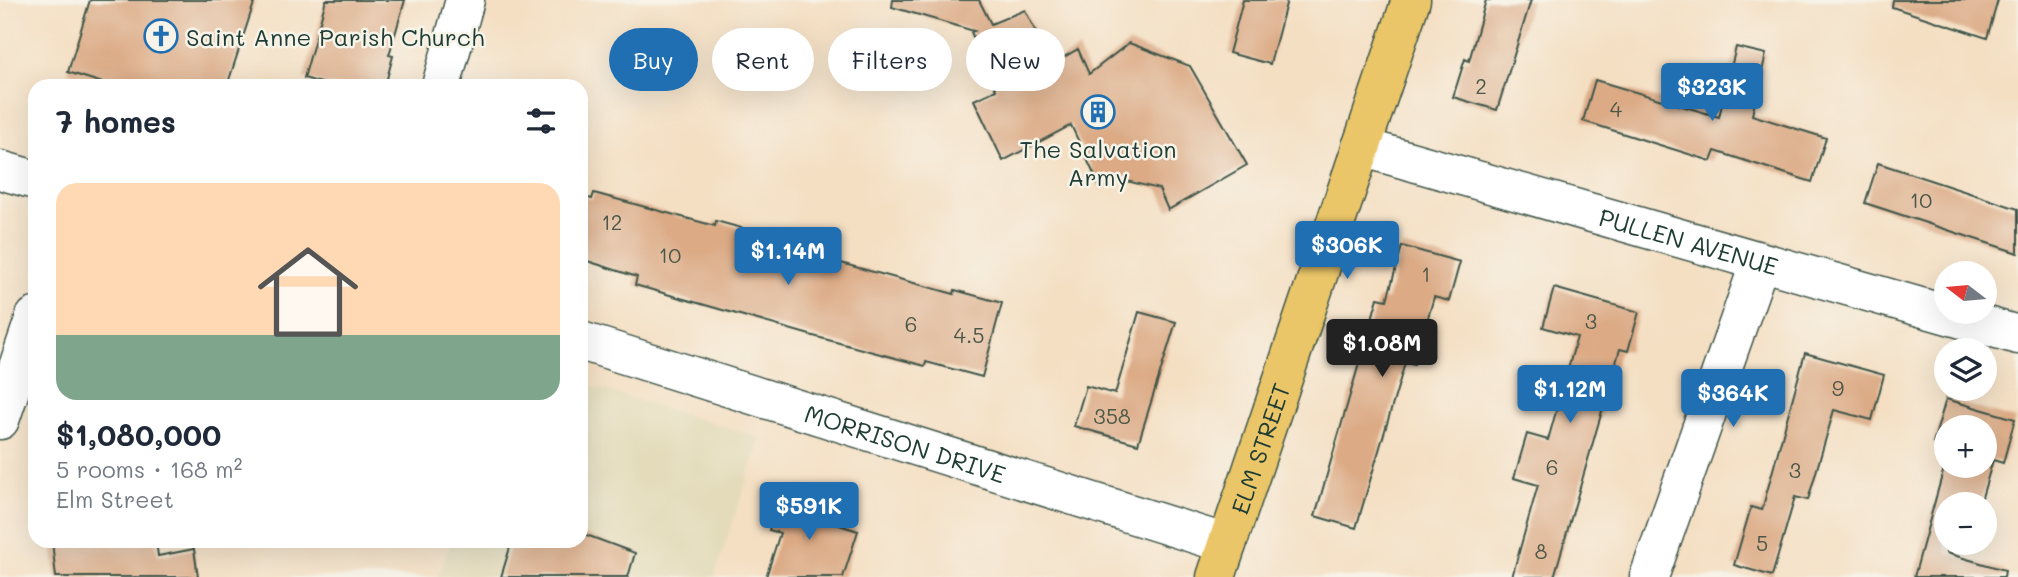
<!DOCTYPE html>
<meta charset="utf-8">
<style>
body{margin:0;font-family:Mali,sans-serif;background:#f2f2f3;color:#1f2937;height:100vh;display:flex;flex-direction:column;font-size:26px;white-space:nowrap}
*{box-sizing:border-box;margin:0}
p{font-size:23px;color:#747a83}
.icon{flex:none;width:38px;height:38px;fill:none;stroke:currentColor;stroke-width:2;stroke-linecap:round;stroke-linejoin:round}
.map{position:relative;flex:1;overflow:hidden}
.panel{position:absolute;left:28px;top:79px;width:560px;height:469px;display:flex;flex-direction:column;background:#fff;border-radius:21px;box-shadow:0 7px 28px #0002}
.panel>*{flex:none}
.hud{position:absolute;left:609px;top:28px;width:665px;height:63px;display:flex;gap:14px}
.needle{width:46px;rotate:286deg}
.buttons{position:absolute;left:1934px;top:261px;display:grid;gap:14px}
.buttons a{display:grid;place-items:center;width:63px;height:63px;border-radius:50%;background:#fff;box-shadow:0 7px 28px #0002;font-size:35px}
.price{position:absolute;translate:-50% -60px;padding:0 16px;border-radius:7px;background:#1f6fb2;color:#fff;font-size:23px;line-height:46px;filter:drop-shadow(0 2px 4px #0008)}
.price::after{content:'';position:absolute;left:50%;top:42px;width:21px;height:16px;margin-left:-10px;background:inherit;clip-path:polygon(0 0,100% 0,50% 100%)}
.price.current{background:#222;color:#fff}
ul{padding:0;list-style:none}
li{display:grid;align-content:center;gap:14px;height:371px;padding:0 28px}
li span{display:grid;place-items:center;height:217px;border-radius:21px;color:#555}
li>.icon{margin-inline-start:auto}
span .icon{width:126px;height:126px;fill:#fffc;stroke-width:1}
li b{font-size:30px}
h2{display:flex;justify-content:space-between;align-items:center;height:84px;padding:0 28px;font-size:30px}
.pill{padding:0 24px;border-radius:32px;background:#fff;box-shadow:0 7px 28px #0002;font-size:24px;line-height:63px}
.pill.current{background:#1f6fb2;color:#fff}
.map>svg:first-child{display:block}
.built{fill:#e3dbba}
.building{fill:#dcab86}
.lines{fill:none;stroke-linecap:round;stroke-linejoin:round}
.minor-casing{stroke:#3f5549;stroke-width:41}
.major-casing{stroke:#3f5549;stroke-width:41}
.minor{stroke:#fff;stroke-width:38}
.major{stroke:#ebc669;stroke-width:38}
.labels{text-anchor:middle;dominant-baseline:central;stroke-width:5;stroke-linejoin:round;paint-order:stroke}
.number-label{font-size:21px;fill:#4e5848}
.poi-label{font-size:24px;fill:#1f3d34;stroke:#f7f3e8;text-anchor:start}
.street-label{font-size:24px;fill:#1f3d34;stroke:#f7f3e8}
</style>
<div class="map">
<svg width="2018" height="577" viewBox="0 0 2018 577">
<rect width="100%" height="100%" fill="#f7f3e8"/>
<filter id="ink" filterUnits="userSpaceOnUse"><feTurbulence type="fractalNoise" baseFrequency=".0143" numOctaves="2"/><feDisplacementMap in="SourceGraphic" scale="14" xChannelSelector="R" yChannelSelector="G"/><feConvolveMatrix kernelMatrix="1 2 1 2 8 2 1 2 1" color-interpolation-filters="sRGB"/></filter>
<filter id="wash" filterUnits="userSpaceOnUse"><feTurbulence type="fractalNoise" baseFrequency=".00686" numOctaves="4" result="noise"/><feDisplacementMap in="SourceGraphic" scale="28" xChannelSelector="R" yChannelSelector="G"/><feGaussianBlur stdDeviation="1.57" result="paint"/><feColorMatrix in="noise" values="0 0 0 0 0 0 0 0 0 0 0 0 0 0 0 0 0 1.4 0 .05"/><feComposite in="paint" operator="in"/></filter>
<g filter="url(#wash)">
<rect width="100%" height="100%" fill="#f4dfc3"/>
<!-- built -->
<path class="built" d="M581,383L761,438L714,577H438L452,541H581Z"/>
<g id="blocks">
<!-- building -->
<path class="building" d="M90,0H255L227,86H112L68,72Z
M326,0H405L389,55L393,56L385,86H332L304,78Z
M893,0H979L991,24L1025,10L1052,64L1078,49L1089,74L1129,43L1190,66L1247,165L1168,210L1159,189L1119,179L1101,189L1071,125L1003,161L974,100L996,90L971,32L974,31L892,7Z
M1243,0H1287L1270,64L1229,53Z
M1486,0H1531L1497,110L1453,97L1465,59L1469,61Z
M1893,0H1998L1987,38L1892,7Z
M1736,47L1766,54L1752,115L1826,138L1812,182L1715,151L1711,161L1583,121L1595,80L1719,117Z
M1878,163L2018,209V253L1865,203Z
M594,193L715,226L716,221L763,234L760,245L836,266L837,262L954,294L955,290L1002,303L982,377L926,362L925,366L817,337L635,285L637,277L581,259V196L592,199Z
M1402,246L1460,262L1449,301L1434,297L1414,365L1405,363L1356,528L1315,516L1378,298L1387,300Z
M1554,288L1639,312L1628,351L1620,349L1554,577H1512L1538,485L1514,478L1527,434L1548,440L1577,337L1543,327Z
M1139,312L1176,322L1138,444L1074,426L1086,386L1115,394Z
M1805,353L1884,375L1872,420L1834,410L1808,500L1795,497L1772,576L1734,565L1751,507L1762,510Z
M1946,399L2015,419L2003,463L1993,460L1980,504H1946V553L2005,570L2004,577H1914L1946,461V466H1984V427H1946V447L1933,443Z
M780,496L836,514L833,523L858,531L843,577H766L780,533L769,530Z
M581,533L635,553L628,577H501L512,541H581Z
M52,541H156L158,556L194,549L198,577H56Z"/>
</g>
</g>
<g filter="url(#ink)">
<use href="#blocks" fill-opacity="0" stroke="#3f5549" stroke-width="2"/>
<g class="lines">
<defs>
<g id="minor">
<path d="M441,86L465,0"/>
<path id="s1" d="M1361,147L2018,335"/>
<path d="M0,170L35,180"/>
<path id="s2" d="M581,341L1227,544"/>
<path d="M0,420L35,317"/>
<path d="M1649,577L1760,262"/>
</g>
<g id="major">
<path id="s3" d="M1216,577L1411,0"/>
</g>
</defs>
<!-- minor casing -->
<use href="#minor" class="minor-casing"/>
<!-- major casing -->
<use href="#major" class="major-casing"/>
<!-- minor -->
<use href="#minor" class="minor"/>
<!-- major -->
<use href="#major" class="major"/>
</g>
</g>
<!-- icons -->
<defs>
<symbol id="church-ring" viewBox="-11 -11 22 22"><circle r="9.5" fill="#f7f3e8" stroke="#1f6fb2" stroke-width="1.5"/><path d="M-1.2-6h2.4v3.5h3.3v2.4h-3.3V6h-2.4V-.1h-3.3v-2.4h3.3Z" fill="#1f6fb2"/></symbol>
<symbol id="building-ring" viewBox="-11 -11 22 22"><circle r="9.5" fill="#f7f3e8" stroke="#1f6fb2" stroke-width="1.5"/><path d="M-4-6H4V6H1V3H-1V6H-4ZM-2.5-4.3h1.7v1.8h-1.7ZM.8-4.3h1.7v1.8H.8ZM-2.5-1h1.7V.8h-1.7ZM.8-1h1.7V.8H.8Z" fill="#1f6fb2"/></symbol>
</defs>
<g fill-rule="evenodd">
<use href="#church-ring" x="142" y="17" width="38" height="38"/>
<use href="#building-ring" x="1079" y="93" width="38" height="38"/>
</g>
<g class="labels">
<!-- number labels -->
<g class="number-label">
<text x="1481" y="85">2</text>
<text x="1616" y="108">4</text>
<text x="1921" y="199">10</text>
<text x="612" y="221">12</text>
<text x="670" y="254">10</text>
<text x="1426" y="273">1</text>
<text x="1591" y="320">3</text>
<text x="911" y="323">6</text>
<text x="969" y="334">4.5</text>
<text x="1838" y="387">9</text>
<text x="1112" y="415">358</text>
<text x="1552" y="466">6</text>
<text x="1795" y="469">3</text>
<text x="1762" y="542">5</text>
<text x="1541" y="550">8</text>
</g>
<!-- poi labels -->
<g class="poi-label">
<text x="186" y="36">Saint Anne Parish Church</text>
<text x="1098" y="148" text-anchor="middle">The Salvation<tspan x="1098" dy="28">Army</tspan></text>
</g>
<!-- street labels -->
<g class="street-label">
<text stroke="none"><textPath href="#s1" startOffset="341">PULLEN AVENUE</textPath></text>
<text stroke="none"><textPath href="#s2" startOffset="340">MORRISON DRIVE</textPath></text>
<text stroke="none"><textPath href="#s3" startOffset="136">ELM STREET</textPath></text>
</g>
</g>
</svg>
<div class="buttons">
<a><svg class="needle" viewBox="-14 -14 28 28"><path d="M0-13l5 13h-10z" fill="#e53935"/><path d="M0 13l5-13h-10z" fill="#747a83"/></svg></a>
<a><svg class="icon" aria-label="layers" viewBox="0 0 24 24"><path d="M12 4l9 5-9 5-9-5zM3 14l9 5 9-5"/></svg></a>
<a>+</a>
<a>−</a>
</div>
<b class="price" style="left:1712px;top:123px">$323K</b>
<b class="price" style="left:1347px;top:281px">$306K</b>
<b class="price" style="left:788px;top:287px">$1.14M</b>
<b class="price current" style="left:1382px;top:379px">$1.08M</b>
<b class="price" style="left:1570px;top:425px">$1.12M</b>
<b class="price" style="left:1733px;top:429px">$364K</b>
<b class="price" style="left:809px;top:542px">$591K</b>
<div class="hud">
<a class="pill current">Buy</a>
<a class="pill">Rent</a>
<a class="pill">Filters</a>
<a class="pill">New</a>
</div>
<section class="panel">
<h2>7 homes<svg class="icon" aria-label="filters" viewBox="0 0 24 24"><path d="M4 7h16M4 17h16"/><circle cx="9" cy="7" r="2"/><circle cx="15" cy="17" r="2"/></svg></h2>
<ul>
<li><span style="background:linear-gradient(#ffd9b3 70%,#7fa58c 0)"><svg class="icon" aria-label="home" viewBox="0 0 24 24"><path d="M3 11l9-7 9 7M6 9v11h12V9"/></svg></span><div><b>$1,080,000</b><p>5 rooms · 168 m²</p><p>Elm Street</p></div></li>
</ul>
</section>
</div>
